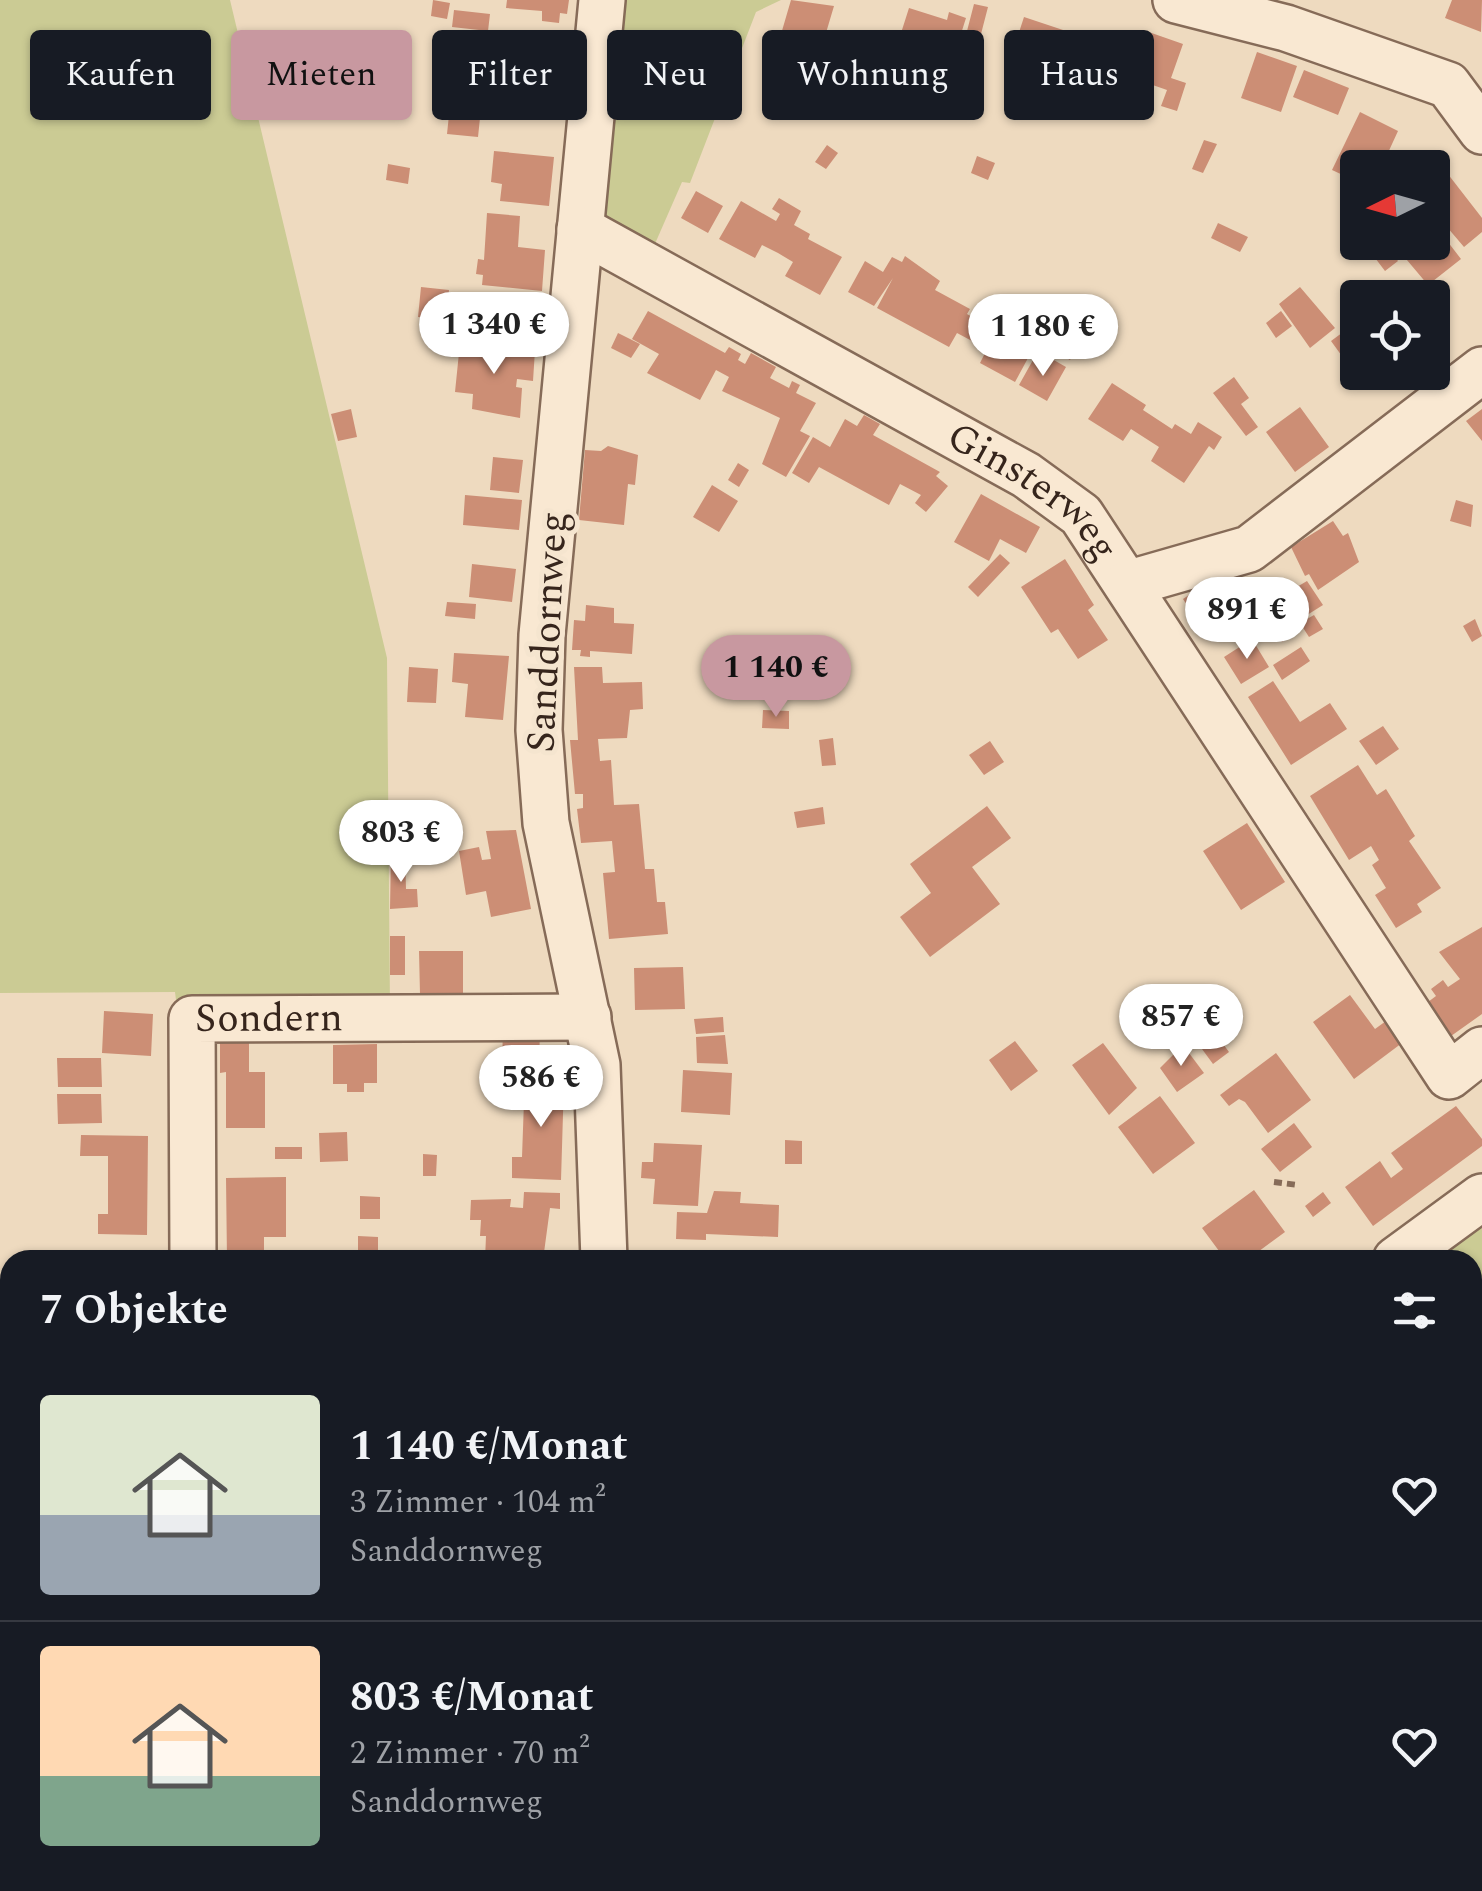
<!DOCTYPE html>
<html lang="de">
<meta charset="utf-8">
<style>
body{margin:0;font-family:Spectral,serif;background:#242831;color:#f1f3f6;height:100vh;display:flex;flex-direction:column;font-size:38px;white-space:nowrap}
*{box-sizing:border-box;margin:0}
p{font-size:32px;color:#9ea1a6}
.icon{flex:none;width:55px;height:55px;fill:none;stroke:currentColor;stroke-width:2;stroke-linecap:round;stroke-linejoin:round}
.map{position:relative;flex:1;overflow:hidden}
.sheet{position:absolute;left:0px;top:1250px;width:1482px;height:642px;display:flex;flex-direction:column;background:#171b24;border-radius:30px 30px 0 0;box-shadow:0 2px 8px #0004}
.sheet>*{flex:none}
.banner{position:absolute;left:30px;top:30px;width:1422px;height:90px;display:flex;gap:20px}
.needle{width:65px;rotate:265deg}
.buttons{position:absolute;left:1340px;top:150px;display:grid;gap:20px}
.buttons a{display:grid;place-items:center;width:110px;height:110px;border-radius:10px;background:#171b24;box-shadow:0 2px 8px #0004;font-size:50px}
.price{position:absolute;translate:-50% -85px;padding:0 22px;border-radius:35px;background:#fff;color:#222;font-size:32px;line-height:65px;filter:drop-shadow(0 2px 5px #0008)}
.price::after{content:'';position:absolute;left:50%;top:60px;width:30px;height:22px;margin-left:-15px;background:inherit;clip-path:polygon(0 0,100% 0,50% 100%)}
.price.on{background:#c898a0;color:#111}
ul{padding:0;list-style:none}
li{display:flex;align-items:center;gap:30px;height:250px;padding:0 40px}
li+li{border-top:2px solid #363941}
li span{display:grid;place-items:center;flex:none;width:280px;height:200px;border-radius:10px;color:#555}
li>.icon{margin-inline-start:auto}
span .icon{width:120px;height:120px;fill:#fffc;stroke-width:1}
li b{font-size:42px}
h2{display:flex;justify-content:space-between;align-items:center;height:120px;padding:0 40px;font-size:42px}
.chip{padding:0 35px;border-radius:10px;background:#171b24;box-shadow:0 2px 8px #0004;font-size:35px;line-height:90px}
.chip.on{background:#c898a0;color:#111}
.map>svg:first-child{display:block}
.green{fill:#cbcb94}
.building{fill:#cc8e75}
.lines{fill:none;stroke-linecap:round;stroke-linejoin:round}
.minor-casing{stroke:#866b58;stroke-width:50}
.path{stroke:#866b58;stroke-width:6;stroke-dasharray:8 5;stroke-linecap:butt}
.minor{stroke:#f9e8d2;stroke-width:45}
.labels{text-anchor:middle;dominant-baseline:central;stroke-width:10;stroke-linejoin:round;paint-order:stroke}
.street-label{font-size:40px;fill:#36251c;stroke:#f5e5cf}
</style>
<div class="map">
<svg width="1482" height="1891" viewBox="0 0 1482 1891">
<rect width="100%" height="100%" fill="#eedabf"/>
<!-- green -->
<path class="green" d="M0,0H230L387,658L390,1009L177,1008L175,992L0,993Z
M620,0H781L756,12L690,183L682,182L654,246L609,223L599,204Z
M1482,1212V1891H0V1699H10V1882H1472V1260H1418Z"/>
<!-- building -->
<path class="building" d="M433,0L450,3L447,19L431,16Z
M507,0H569L567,14L560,13L559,23L542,21V11L506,8Z
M791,0L834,6L820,53L779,41Z
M1452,0H1482L1481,32L1445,18Z
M974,4L988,7L981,34L967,31Z
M909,8L947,20L949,12L966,18L953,59L938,54L935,67L894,55Z
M454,10L490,14L488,31L452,27Z
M1024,17L1078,35L1069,63L1055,59L1049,77L1009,63Z
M1143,30L1183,44L1171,78L1186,83L1177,111L1161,106L1167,90L1127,76Z
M499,34L565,39L563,60L533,57V63L562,66L559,96L494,90Z
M1257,52L1297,66L1281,112L1241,98Z
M248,67L286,68L285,89L251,88Z
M1304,70L1349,88L1338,115L1293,97Z
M1360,112L1398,131L1381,168H1358V182L1332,170Z
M449,115L480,118L478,137L447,134Z
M1204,140L1217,144L1203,173L1192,169Z
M827,145L838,153L826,169L815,162Z
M494,151L554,157L549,206L500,201L502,184L491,182Z
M977,156L995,163L988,180L971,173Z
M388,164L410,168L408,184L386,180Z
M1444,169L1482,218V232L1464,247L1447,227L1441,233L1461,259L1428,285L1396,247L1402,242H1432V179Z
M696,191L723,206L708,233L681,218Z
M779,198L801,211L794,225L810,234L808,239L842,257L820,295L785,276L793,262L778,253L762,245L755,258L719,239L741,201L776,221L780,214L772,209Z
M487,213L520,216L518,247L545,250L542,291L482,285L483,275L476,274L478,259L484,260Z
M1218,223L1248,237L1240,252L1211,238Z
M1363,242H1384L1398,261L1385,271Z
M905,256L940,281L935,290L970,309L967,314L982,323L996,297L1028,315L1018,335L1035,345L1015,382L980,363L987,349L957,333L949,347L877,308L893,278L874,306L848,292L865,261L883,272L892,257L902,262Z
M421,287L449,290L446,319L418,317Z
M1300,287L1335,328L1310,348L1279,304Z
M648,311L725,353L729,347L741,354L738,360L745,364L751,353L776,367L770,378L789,388L792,381L800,385L796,393L816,403L800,431L810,436L786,477L762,464L780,418L722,391L729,377L716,370L700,400L647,373L659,354L632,339Z
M1281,311L1292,326L1276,338L1266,323Z
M1358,321V372H1372L1360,381L1331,341Z
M618,333L640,344L631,358L611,348Z
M1064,337L1078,345L1070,360L1056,352Z
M460,343L535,350L533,381L517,379L516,387L522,388L520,418L472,409L473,394L455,392Z
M1052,359L1066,367L1047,401L1019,385L1033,360L1047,368Z
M1234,377L1249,398L1241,404L1258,427L1246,436L1213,393Z
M1112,383L1146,405L1143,410L1172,429L1175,424L1191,434L1198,422L1222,437L1214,450L1209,446L1184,483L1151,461L1159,447L1131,429L1123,441L1088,419Z
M1300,407L1329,447L1295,472L1266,432Z
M351,409L357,437L338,441L331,414Z
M1482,409V441L1466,421Z
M864,415L880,424L873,435L940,472L936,476L948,486L926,512L915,503L921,495L900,484L889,505L819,467L809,483L792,473L813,437L830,447L845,419L857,426Z
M608,446L638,455L635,485L628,484L624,525L579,520L585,450L601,451Z
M493,457L523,460L519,493L490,490Z
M738,463L749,470L739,487L728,480Z
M712,485L738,501L719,532L693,517Z
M981,494L1040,527L1026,553L1000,539L989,561L954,542Z
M465,495L522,500L519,530L463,525Z
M1456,500L1473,505L1471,527L1450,521Z
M1333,521L1343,536L1348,533L1359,562L1318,590L1309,574L1305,576L1291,547Z
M1000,554L1010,563L978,597L968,587Z
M1065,559L1094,605L1088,610L1108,640L1078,659L1058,629L1051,633L1021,587Z
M472,564L516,569L512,602L469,597Z
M1206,569L1230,616L1205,632L1183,599L1195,591L1185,576Z
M1307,581L1323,605L1296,622L1280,597Z
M447,602L476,604L475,619L445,616Z
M586,605L614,608V623L634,624L632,654L590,651V657L580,656L581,650H572L574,620L585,621Z
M1283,610L1297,633L1282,642L1268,620Z
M1314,615L1323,629L1309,637L1300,623Z
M1475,619L1482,636L1472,642L1463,626Z
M1252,639L1269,667L1241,684L1224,657Z
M1301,647L1310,661L1282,680L1273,665Z
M454,653L509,656L503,720L465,717L468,684L452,682Z
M409,667L438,669L436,703L407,702Z
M574,667H602L603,683L642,682L643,709L630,710L627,738L598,739L600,761L611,760L614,805L639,804L645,869H654L657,902H665L668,934L609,939L603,873L615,872L612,841L581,843L577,809L583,808V794H575L570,740H578Z
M1273,681L1300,722L1330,703L1347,729L1291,765L1248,697Z
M763,710L789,711V729L762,728Z
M1383,726L1399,749L1376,765L1359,741Z
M833,738L836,765L822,766L819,740Z
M990,741L1004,762L984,775L969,755Z
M1358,765L1377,795L1386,789L1415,836L1409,841L1441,888L1417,904L1422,912L1396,928L1375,895L1386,888L1372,865L1379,860L1371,846L1349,860L1310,796Z
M987,806L1011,838L972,867L1000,904L930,957L900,917L931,893L910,864Z
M823,807L825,824L797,828L794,812Z
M1247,823L1285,882L1241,910L1203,851Z
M516,830L531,909L491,917L486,891L466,895L459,851L479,847L482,860L491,859L486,831Z
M391,853H405L406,889H417L418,907L390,909Z
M1482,927V1014L1444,1041L1420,1008L1436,996L1431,989L1443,980L1448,987L1460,979L1439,952Z
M390,936H405V975H390Z
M419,951H463V994H420Z
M683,967L685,1009L635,1010L634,968Z
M1350,995L1375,1029L1386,1021L1402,1043L1354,1079L1313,1022Z
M104,1011L153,1014L151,1056L102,1053Z
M723,1017L724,1032L696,1034L694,1019Z
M503,1030H540L539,1063L502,1062Z
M725,1035L728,1064L697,1063L696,1037Z
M1218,1037L1229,1052L1213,1064L1202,1049Z
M1015,1041L1038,1071L1011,1091L989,1060Z
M220,1043H249V1072H265V1128H226V1072L220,1073Z
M1103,1043L1137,1088L1109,1115L1072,1065Z
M377,1044V1083H364V1092H347V1084H333V1045Z
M1183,1045L1204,1073L1177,1092L1160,1068Z
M1276,1053L1311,1100L1268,1133L1245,1102L1239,1099L1229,1106L1220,1095Z
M57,1058H101L102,1087H58Z
M683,1070L732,1073L730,1115L681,1112Z
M515,1080L564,1081L561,1180L512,1178V1157H522L524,1101L515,1100Z
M57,1094H101L102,1123L58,1124Z
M1160,1096L1195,1143L1153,1174L1118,1127Z
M1456,1106L1482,1139V1146L1373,1226L1345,1187L1380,1161L1391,1178L1403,1169L1391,1153Z
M1294,1123L1312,1147L1280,1172L1261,1149Z
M347,1132L348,1161L320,1162L319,1133Z
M81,1135L148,1136L147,1235L98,1234V1214H108V1156H80Z
M785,1140L802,1141V1164H785Z
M654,1143L702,1145L698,1206L653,1204L655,1179L641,1178L642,1162H653Z
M275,1147H302V1159H275Z
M423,1154L437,1155L436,1176H423Z
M286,1177V1237H264V1260H227L226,1178Z
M1254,1190L1285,1232L1247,1260H1216L1222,1255L1202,1228Z
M714,1191L741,1192L740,1203L779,1205L778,1237L706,1234V1240L676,1239L677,1212L707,1213Z
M524,1192L560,1193V1209L550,1208L543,1260H485L486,1236H480L481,1220H470L471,1200L511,1199L510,1207L523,1208Z
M1323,1192L1331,1203L1313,1217L1305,1206Z
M360,1196L380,1197V1219H360Z
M358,1236L378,1237V1260H358Z"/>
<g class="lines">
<defs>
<g id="minor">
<path d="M602,0L542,635L539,730L546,823L597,1065L604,1260"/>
<path d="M1176,0L1286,28L1448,85L1482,131"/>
<path id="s1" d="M580,229L1026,475L1081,515L1449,1076L1482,1050"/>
<path d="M1127,584L1249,549L1482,370"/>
<path id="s2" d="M193,1260L192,1019L588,1017"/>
<path d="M1396,1260L1482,1197"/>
<path d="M0,1685H10"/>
</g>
</defs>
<!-- minor casing -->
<use href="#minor" class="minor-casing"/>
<!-- path -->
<path class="path" d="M1274,1182L1298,1185
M1472,1558L1482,1573
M131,1882L133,1891
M564,1882L567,1891
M1464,1891L1482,1881"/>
<!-- minor -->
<use href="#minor" class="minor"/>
</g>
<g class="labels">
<!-- street labels -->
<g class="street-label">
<text stroke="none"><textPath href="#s1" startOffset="525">Ginsterweg</textPath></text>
<text transform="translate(548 632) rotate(-87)">Sanddornweg</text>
<text stroke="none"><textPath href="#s2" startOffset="318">Sondern</textPath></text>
</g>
</g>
</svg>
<div class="buttons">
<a><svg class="needle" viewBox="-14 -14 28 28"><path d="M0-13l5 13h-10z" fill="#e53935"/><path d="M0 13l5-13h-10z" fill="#9ea1a6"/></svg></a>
<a><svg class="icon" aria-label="locate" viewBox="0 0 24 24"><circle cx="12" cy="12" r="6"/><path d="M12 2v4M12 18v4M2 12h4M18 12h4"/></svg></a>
</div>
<b class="price" style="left:494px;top:377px">1 340 €</b>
<b class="price" style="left:1043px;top:379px">1 180 €</b>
<b class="price" style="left:1247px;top:662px">891 €</b>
<b class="price on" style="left:776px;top:720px">1 140 €</b>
<b class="price" style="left:401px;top:885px">803 €</b>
<b class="price" style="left:1181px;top:1069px">857 €</b>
<b class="price" style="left:541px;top:1130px">586 €</b>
<div class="banner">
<a class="chip">Kaufen</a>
<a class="chip on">Mieten</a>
<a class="chip">Filter</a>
<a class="chip">Neu</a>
<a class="chip">Wohnung</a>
<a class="chip">Haus</a>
</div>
<section class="sheet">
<h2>7 Objekte<svg class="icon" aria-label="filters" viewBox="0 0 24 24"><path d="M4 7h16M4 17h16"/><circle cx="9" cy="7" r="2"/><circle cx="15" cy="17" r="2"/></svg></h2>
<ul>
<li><span style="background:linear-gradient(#dfe7d0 60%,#9aa5b1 0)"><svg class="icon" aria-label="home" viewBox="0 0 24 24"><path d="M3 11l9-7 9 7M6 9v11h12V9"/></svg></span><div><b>1 140 €/Monat</b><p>3 Zimmer · 104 m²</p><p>Sanddornweg</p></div><svg class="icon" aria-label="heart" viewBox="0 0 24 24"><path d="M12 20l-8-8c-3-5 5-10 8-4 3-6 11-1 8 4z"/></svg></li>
<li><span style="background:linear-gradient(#ffd9b3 65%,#7fa58c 0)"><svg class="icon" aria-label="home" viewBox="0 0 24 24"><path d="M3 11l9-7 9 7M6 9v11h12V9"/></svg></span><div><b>803 €/Monat</b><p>2 Zimmer · 70 m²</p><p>Sanddornweg</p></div><svg class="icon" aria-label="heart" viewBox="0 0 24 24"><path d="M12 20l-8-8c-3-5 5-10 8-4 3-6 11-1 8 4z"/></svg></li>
</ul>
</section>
</div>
